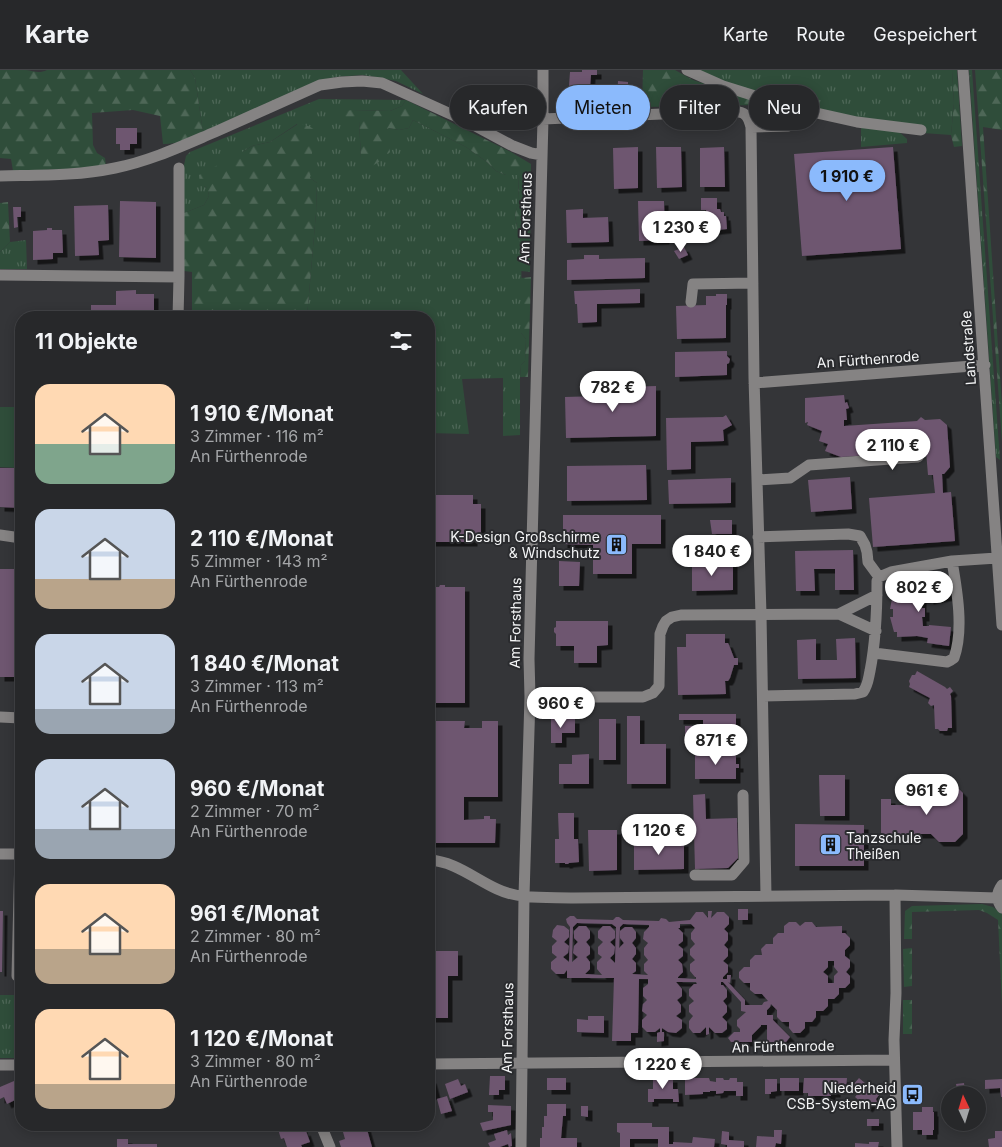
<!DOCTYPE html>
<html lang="de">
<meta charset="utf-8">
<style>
body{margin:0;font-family:Inter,sans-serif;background:#2f3032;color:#f1f3f6;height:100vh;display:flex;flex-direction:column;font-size:19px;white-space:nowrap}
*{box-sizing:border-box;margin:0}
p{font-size:16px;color:#a4a6a8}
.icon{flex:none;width:28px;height:28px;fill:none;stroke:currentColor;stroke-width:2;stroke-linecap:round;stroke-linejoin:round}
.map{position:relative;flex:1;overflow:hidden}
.details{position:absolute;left:15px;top:241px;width:420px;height:820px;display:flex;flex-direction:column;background:#27282a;border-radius:20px;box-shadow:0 2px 12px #0003,0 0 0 1px #434447}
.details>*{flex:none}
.hud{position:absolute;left:450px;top:15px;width:475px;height:45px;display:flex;gap:10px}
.needle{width:32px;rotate:356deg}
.buttons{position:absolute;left:941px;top:1016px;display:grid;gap:10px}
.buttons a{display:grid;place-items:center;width:45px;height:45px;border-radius:50%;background:#27282a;box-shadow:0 2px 12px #0003,0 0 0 1px #434447;font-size:25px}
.price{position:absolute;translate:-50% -42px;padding:0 11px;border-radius:18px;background:#fff;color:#222;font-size:16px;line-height:32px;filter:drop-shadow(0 1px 2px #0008)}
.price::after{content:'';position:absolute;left:50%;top:30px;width:15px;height:11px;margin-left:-8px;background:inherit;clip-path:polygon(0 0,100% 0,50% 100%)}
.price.selected{background:#8bbafc;color:#111}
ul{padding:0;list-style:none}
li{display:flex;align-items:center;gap:15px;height:125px;padding:0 20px}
li span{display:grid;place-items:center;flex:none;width:140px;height:100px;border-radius:15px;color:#555}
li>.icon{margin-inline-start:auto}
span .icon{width:60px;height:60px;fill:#fffc;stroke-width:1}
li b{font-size:21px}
h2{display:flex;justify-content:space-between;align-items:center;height:60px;padding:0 20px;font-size:21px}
.tag{padding:0 18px;border-radius:22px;background:#27282a;box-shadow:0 2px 12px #0003,0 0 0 1px #434447;font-size:18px;line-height:45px}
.tag.selected{background:#8bbafc;color:#111}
header{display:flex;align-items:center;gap:30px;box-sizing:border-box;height:70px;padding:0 25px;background:#27282a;border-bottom:1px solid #434447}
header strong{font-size:24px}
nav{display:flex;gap:28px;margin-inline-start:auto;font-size:18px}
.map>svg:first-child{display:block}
.grass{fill:url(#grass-tufts)}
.forest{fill:url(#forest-firs)}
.pitch{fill:#2f4d3a}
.building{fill:#6e5670;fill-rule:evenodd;filter:url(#shadow)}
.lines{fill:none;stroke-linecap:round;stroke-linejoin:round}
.minor{stroke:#858383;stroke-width:11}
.labels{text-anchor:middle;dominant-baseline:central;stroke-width:4;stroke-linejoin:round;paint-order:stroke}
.street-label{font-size:14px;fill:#f4f5f6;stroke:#2a2b2e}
.poi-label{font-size:14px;fill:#f4f5f6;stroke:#2a2b2e;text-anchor:end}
</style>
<header>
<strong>Karte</strong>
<nav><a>Karte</a><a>Route</a><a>Gespeichert</a></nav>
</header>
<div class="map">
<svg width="1002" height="1077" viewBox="0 0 1002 1077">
<defs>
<pattern id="grass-tufts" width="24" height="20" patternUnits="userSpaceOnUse" patternTransform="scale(1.25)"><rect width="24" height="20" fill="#2f4d3a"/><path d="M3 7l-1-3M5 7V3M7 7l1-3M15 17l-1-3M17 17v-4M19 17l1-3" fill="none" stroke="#4e6757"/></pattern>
<pattern id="forest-firs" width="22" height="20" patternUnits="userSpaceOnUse" patternTransform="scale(1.25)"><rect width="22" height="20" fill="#2f4d3a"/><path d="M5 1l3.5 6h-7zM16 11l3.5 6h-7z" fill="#4e6757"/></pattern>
<filter id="shadow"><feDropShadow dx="4.5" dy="4.5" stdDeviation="0" flood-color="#0009"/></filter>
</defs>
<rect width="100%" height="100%" fill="#343538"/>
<!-- grass -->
<path class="grass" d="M190,0H401L423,24L396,11L376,7L362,5L336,7L316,12L203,62L195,8Z
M695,0H952L954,33L951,65L923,63L855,50L722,12Z
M969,0H972L1000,390L996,387Z
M319,29L406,30L402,36L390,41L352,40L344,51L359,50L361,88L385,60L389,58L399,60L409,58L413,50L466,77L487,92L496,101L506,105H518L519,130L515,145L521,184L522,232L521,263L526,269L525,291L521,295L520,307V365L503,366V308L462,309L469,364L429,363V248L307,247L316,143L317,113L310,108L297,54L270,72L252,76L244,81L204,116L208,119L209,126L204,135L184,143V95L186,86L190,82Z
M861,56L897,60L907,69V73L861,77Z
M26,170L27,199H0V182L10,172Z
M0,925H21V988H0Z"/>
<!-- forest -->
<path class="forest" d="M0,0C9,0 18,0 26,0C34,1 39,4 47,0H190L195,8L203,62C189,69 180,74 163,74L160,46L133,40L92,43L93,75L97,83L105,88L106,96L96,98L13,101L11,89L0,88Z
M643,0H675L693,10L789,41L786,48L763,42L757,35L642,37Z
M952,0H957L962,76L954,77L951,65L954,33Z
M975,0H1002V60L983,57L1002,335V372Z
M406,30L511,82L531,94L530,202L521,201V184L515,145L519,129L518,105H506L496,101L487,92L466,77L413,50L409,58L399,60L389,58L386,60L390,82C383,90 377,94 367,98L361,88L359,51H344L334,48L332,43L352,40L390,41L402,36Z
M298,54L308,56L314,59L310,108L317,113L316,143L307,247H192V202L184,201V143L204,135L209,126C208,119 207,116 200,115L199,105L244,81L252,76L270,72Z
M8,132L10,172L0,182V133Z
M531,207L528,307H520L521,295L525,291L526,269L521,263V208Z
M982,834L993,837L1002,844V936L998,850L987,843L979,840L912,842V869H904L905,841L912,836Z
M912,878V916L904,917L903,879Z
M903,930H912V964H903Z"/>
<!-- pitch -->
<path class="pitch" d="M0,337H21V398L0,397Z"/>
<!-- building -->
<path class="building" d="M582,0H597V5H591L590,17L587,19H584L582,17L569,16L570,2H582Z
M618,11L628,12V29H617Z
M116,58H137V74H130V80H120V74H116Z
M638,77V118L614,119L613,78Z
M656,77H681L682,117L657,118Z
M724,77L725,117H700V78Z
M893,77L901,179L802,186L794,84Z
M701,128H717V139H720L721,142H724V146H726L727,159L707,161L706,140H701Z
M120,131L156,132V188L119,187Z
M638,131H664L665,170L639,171Z
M108,135L109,170L98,171L99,185L75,186L74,136Z
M13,137H21V147H17L18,157L14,158Z
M583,139V148L608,147L609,172L567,173L566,140Z
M47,158H52V160H62L63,183H53V189L33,190V161L47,160Z
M684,177L688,185L679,189L674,181Z
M584,185H599V189L645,188V208L567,210V190L584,189Z
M640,219V233L597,234V252L578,253L577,234H575L574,221Z
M136,220V224H154V248H91V235H116V221Z
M716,224H727V235H726V268L677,269L676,236L706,235V226H716Z
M727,281V286L730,289L729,293L727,294V305L675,307V282Z
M656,316V366L566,368L565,327L599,326L598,318Z
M844,325L845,333L847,332L849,338L846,339L847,350H844V356L917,351L921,347L925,350L940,349L947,355L950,397L944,404H942L943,423L951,422L955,471L873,477L869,428L935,423L933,405H928L926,381L841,387L825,381L828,374L819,371L822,361L807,355L808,352L805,353V328Z
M726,345L732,355L723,360L724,371L691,372V399L667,400L666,348L723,347Z
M646,395L647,430L567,431V396Z
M0,398H21V438L0,437Z
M850,407L852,439L811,442L808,410Z
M731,408V433L669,434L668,410Z
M429,425H473V434H481V464H473V472H429Z
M563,445H661V474H632V504H593V475L563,474Z
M710,450H732V464H712Z
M853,480L854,520H835V499H814L815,521H796L795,481Z
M559,491L580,492L579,516H559Z
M733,492V520L692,521V493Z
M0,499H21V607H0Z
M947,508L950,526L929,530V528L922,529V538H925V547H922L923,556H929V555L951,557L949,576L927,573L928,568L917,566L897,567V562H894L890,547H893V539H890L893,524H896V519H916L927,517L926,512Z
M440,515H445V517H465V633H429V517H439Z
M556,551H608V575L597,576V593H574V576H556V564L554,562V558L556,557Z
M686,564H725V573H728L729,575L734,588H738V595H734L730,608L728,611H725L726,624L678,625L677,577H686Z
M855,568L856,608L798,609L797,570L816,569V590H837L836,569Z
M917,601L945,617L947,619L950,617L953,621L950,624L951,626L952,658H948L947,661H940L938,659H935L934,635L931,636L928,633L930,628L909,617L910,614L909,611L912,605H915Z
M679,644H736V673H685V656H703V650H679Z
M627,646H640V674H666V714H627Z
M551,649H575V663H562V673H551Z
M599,649H616V690H599Z
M429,651H465L464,658H482V651H498V727H464V750L484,749V746H490V749H496L495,773H429Z
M695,683H736V694H739V698H736V709H695Z
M589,684V714H559V694H572V685Z
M819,705H845V746H820Z
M930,715H955L963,723V764L955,772H939L931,764H881V729H891V735H930Z
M705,724L706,749L737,748L738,788L728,798L695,799L693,725Z
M558,743H574V769H578L579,792L569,793L568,794H565V793H555V769H559Z
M795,754L864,755V796H795Z
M588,760H617V800L589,801Z
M684,772V799L634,800V773Z
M738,839H748V850H738Z
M0,841H3L2,902H0Z
M708,841H712L711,848L717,842H724L729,847V854L724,859L728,863V870L724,875L728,879V886L723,891L728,895V902L723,907V909H727V905H731L730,913L728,912L745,930V935H762L764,932L768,931L762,924H755L750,920V913H744L739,908V902L744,897H750V890L755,885H762L761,879L766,874H773V868L778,863H784V856L789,852H796L800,856L805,852H812L816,857L842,856V863H845L850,868V875L845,880V886L850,890V897L846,902L850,906V913L845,918H839V924L834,929H828V936L823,941H816V947L812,952H805V958L800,963H793L789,958V952H782L777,947V940L771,934L770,937L767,940V945H773V950L790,967L786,972H767V955H761V956L752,965V972H731L728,968L734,962H740V959L737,956V950L746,942L741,941V932L723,912H721V915H723L727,920V927L723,931L727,936V942L722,947L727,952V959L722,963H715L709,957V964L706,965V957L700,963H693L689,958V951L693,946L689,942V935L694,931L689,926V919L694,914H697L696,912H676L682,919V926L677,930L681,935V942L676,946L682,950V958L676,963L668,962L662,958V962H664V971L657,972V963L660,962V958L655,962H647L642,957V950L647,945L642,941L643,934L647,930L643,926V918L648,914V909H639L638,963H631V971H612L614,908H567V900L564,904H556L551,899V892L557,887L552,883V876L557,871L552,867L553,860L557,855L564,856L569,860V867L564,872L569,876L568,883L563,887L569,892L570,857L567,853L566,849L570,846H574L577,849L613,850L616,847H619L623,850L659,851L661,848L666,849L669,852L690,850L696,842H703L708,848ZM577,853L612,854L616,857L615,893L610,888L614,884L615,877L610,872L615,868V861L610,856H603L598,861V868L603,872L598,877V884L602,887L597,892V899L602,905L585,904L590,899V892L586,887L590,884V877L586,872L590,868V861L586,856H579L574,861V868L578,872L574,876L573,883L578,887L572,892L573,857ZM623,854L649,855V857L644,862L643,869L648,873L644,878V885L648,890L644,894V901L648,905L632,904L636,901V893L632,889L636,884V878L632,873L636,868V862L632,857H625L620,861V868L624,873L619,878L620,857ZM680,854H691L695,858L691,863V869L695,874L690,879V885L695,890L690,894V901L695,907H696V909L678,908V907L683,902L682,894L678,890L683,886V879L678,875L683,871V863L678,858H680ZM828,891H834V897L838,902L834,906V913H828V906L823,902L828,897Z
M433,881H458V906H448V948H429V887H433Z
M588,946H604V963L577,962V949L588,950Z
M490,1006H505V1020H499V1025H489Z
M547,1008H566V1020H547Z
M653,1008H673V1019H678L679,1032H673V1029H654V1032H648V1019H653Z
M685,1008H709L710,1011L716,1012V1008H723L724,1010H729L730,1008H737V1012H743V1026H736V1021H724L723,1023L716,1024V1021H710V1022H703V1024L685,1025Z
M780,1008H799V1021H780Z
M804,1008H847L846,1019L836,1020V1023H831V1026H808V1023H803Z
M859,1008L879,1025L876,1029L877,1032L875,1036L872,1034L868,1038L855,1027L860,1021L853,1015Z
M432,1009L436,1024L429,1026V1010Z
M458,1009L461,1016L465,1014L468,1022L450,1029L445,1014Z
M765,1009H777V1021L771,1022V1024H765Z
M1002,1009V1027H1001L1000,1018L985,1019V1010Z
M14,1011L18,1019L21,1017V1022L16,1025L17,1029L7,1034L4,1027L0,1029V1017Z
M964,1013L965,1023L958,1024L956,1014Z
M447,1026L452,1041L441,1044L437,1029Z
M547,1034H566V1046H563L561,1068H577V1077H540V1068H542V1057H544V1046H547Z
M488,1035L511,1036V1055L483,1061L480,1053L493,1050V1042H488Z
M581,1036H588V1047L581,1046Z
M922,1037H933V1042H934V1060H933V1065H922V1060H913V1042H922Z
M867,1049H879V1056H867Z
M617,1053H652V1057H669V1074H673V1072L692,1073L693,1067L715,1069L714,1077H658V1069H630V1077H620V1063L617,1062Z
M279,1055H302L304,1062L306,1061L310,1072L301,1075L302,1077H287L284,1068L281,1069L278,1059L280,1058Z
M366,1056L372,1077H341L339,1071L345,1069L343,1062Z
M507,1060L508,1065L511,1063L512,1076L509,1077L508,1074L500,1077H490L488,1073L496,1070L494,1064Z
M774,1060H782L781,1074L776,1073L775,1077H756L757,1066L774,1067Z
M722,1061L729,1062V1070L744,1071V1077H727V1075L721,1074Z
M995,1061H1002V1077H989L988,1069L995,1068Z
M117,1069H128V1074H157V1077H117Z
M869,1072H879L878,1077H855V1073L869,1074Z"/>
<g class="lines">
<!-- minor -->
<path class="minor" d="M687,0L723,16L794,38L857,52L921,60
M963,0L1002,555
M543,49L733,41C745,42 748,45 751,57L754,308L761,545L766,826
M751,57L788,56L794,38
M0,106C38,105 77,106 115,98C150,91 182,76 215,62C250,46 285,31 320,15L342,12L362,11L382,13L466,51L513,76L531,83L542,85
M0,205L179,207L178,248
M179,207V98
M691,232L693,214L753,213
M754,313L985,295
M757,410L790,408L809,395L918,387
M0,465L21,468
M758,467L848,464L860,466L865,475L867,482L868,492L879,507L877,511C877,542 876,570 870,601C868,610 868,615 863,622L855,624L763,626
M879,507L891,502L952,491L997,488
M839,544L876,561
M874,583L947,592L951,590L954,588C964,560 957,520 952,491
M530,627H643L653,623L659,616L660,564L663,556L666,551L672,547L681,545L839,544L877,525
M0,647L21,648
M0,784H21
M429,790C454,791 475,809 497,819C520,830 548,827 574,828L895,825L997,828
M695,805H732L744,791L743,725
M1002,815C996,823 996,830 1002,838
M895,825L896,923L894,970L897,1077
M17,906L20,784
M429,994L894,990
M0,995H21
M321,1055L330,1077
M521,1077L524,826L530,627L529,589L543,49V0"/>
</g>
<!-- icons -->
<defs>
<symbol id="building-square" viewBox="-11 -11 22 22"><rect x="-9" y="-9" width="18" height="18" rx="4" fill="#8bbafc" stroke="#2a2b2e"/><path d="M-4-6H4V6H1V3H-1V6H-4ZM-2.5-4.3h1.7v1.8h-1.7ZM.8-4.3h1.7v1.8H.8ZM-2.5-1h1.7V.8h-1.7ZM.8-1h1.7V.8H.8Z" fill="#111"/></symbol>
<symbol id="bus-square" viewBox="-11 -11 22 22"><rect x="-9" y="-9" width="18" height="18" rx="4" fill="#8bbafc" stroke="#2a2b2e"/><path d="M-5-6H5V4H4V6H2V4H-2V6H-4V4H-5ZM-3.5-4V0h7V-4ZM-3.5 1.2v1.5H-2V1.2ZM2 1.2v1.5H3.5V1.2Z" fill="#111"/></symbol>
</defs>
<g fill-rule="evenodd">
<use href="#building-square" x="604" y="462" width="25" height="25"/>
<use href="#building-square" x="818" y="762" width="25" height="25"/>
<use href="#bus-square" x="900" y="1012" width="25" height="25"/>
</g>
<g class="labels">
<!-- street labels -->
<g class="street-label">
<text transform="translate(525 148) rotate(-88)">Am Forsthaus</text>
<text transform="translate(968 278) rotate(-94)">Landstraße</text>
<text transform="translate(868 289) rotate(-4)">An Fürthenrode</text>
<text transform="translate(515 553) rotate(-89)">Am Forsthaus</text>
<text transform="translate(507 958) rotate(-89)">Am Forsthaus</text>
<text transform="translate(783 976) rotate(-1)">An Fürthenrode</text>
</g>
<!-- poi labels -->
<g class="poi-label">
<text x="600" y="466">K-Design Großschirme<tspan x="600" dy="16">&amp; Windschutz</tspan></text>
<text x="846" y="767" text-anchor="start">Tanzschule<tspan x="846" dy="16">Theißen</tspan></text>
<text x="896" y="1017">Niederheid<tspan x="896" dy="16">CSB-System-AG</tspan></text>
</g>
</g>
</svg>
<div class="buttons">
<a><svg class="needle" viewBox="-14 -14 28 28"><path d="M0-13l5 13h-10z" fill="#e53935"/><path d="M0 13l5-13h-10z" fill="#a4a6a8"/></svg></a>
</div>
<b class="price selected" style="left:847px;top:132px">1 910 €</b>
<b class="price" style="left:681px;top:183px">1 230 €</b>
<b class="price" style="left:613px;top:343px">782 €</b>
<b class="price" style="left:893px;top:401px">2 110 €</b>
<b class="price" style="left:712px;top:507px">1 840 €</b>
<b class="price" style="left:919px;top:543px">802 €</b>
<b class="price" style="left:561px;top:659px">960 €</b>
<b class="price" style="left:716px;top:696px">871 €</b>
<b class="price" style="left:927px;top:746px">961 €</b>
<b class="price" style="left:659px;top:786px">1 120 €</b>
<b class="price" style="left:663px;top:1020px">1 220 €</b>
<div class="hud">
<a class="tag">Kaufen</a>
<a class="tag selected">Mieten</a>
<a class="tag">Filter</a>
<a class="tag">Neu</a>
</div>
<section class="details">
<h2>11 Objekte<svg class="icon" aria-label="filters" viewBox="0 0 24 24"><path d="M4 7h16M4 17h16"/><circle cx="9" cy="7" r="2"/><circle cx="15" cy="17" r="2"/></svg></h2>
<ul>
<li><span style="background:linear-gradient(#ffd9b3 60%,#7fa58c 0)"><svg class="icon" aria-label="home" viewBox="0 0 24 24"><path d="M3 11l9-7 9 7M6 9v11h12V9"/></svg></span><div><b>1 910 €/Monat</b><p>3 Zimmer · 116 m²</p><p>An Fürthenrode</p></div></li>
<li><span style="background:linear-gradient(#c9d6e8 70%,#b9a48a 0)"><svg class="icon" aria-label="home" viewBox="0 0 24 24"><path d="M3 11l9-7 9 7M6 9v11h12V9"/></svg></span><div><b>2 110 €/Monat</b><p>5 Zimmer · 143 m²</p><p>An Fürthenrode</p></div></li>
<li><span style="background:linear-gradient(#c9d6e8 75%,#9aa5b1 0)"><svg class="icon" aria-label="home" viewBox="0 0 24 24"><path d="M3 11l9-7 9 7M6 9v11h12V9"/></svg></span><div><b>1 840 €/Monat</b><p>3 Zimmer · 113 m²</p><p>An Fürthenrode</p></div></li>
<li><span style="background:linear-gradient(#c9d6e8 70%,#9aa5b1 0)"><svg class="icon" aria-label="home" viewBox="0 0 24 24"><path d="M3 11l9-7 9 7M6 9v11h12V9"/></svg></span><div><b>960 €/Monat</b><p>2 Zimmer · 70 m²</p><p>An Fürthenrode</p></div></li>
<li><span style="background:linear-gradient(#ffd9b3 65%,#b9a48a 0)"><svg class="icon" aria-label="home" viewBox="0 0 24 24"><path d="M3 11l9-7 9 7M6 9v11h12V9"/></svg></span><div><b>961 €/Monat</b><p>2 Zimmer · 80 m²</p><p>An Fürthenrode</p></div></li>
<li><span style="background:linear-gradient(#ffd9b3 75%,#b9a48a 0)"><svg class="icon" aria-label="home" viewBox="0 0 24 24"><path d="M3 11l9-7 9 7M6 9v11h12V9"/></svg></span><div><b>1 120 €/Monat</b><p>3 Zimmer · 80 m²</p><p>An Fürthenrode</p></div></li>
</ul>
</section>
</div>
